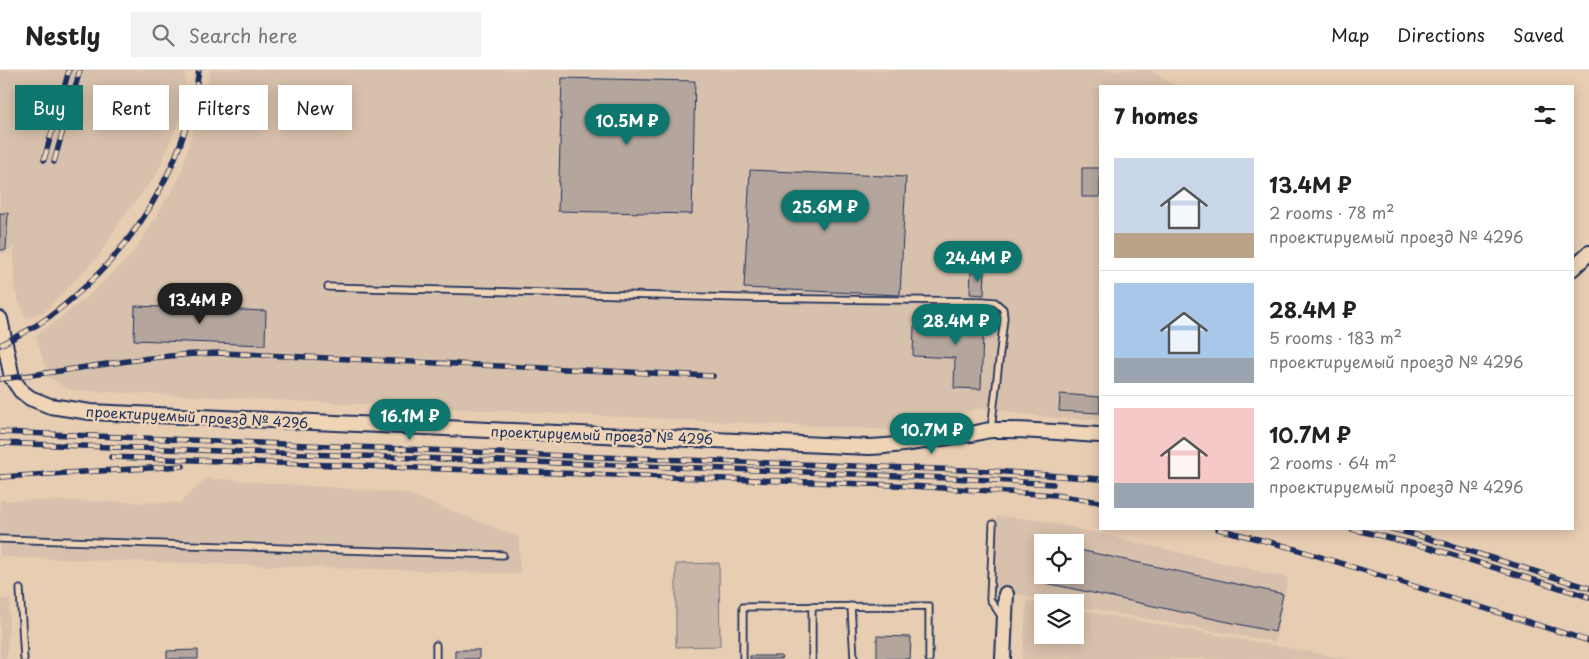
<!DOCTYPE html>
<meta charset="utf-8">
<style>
body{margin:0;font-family:"Playpen Sans",sans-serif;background:#f2f2f2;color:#222;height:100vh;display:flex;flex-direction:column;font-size:19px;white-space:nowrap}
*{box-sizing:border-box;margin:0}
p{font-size:16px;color:#767676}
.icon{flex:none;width:28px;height:28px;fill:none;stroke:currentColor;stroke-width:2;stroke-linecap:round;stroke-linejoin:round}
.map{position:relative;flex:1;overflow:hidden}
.side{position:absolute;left:1099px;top:15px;width:475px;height:445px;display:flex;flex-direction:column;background:#fff;border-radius:0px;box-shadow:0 2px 12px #0003}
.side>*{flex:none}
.hud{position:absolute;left:15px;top:15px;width:475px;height:45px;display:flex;gap:10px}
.tools{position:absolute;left:1034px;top:464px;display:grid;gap:10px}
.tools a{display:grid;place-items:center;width:50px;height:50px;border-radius:0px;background:#fff;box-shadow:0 2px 12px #0003;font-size:25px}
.price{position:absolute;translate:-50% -42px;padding:0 11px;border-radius:18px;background:#0f766e;color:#fff;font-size:16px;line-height:32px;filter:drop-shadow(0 1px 2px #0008)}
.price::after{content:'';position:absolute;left:50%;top:30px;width:15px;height:11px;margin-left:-8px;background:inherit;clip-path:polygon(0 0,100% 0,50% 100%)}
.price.current{background:#222;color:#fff}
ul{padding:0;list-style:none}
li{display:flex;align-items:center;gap:15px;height:125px;padding:0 15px}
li+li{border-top:1px solid #e0e0e0}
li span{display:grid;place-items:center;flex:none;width:140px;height:100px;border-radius:0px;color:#555}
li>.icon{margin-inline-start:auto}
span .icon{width:60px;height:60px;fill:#fffc;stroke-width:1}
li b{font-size:21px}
h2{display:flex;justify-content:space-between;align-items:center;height:60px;padding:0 15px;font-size:21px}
.pill{padding:0 18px;border-radius:0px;background:#fff;box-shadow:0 2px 12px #0003;font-size:18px;line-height:45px}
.pill.current{background:#0f766e;color:#fff}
header{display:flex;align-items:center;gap:30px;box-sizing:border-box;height:70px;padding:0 25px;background:#fff;border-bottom:1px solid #e0e0e0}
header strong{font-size:24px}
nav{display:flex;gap:28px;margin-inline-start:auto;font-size:18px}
.search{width:350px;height:45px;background:#f2f2f2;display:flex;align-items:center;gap:12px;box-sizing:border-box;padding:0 18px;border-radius:0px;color:#767676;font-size:19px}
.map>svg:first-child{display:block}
.built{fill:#d8c1ac;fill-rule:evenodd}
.green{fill:#c9b6a6;stroke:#727282}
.building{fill:#b4a69d;stroke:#1b2f5e}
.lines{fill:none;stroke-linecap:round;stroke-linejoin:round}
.service-casing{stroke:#1b2f5e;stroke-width:9}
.tertiary-casing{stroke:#1b2f5e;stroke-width:18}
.service{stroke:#efd4b6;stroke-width:5.5}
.tertiary{stroke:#efd4b6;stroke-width:14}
.rail-casing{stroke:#1b2f5e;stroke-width:5.5}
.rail{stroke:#efd4b6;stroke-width:4;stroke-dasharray:11;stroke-linecap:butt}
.labels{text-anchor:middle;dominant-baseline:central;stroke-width:5;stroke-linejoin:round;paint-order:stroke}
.street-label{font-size:14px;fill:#1b2f5e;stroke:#efd4b6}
</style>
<header>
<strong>Nestly</strong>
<div class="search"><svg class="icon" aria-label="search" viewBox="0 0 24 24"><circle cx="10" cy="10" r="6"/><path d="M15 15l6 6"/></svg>Search here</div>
<nav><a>Map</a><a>Directions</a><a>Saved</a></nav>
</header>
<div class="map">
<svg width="1589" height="589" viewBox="0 0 1589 589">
<rect width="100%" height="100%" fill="#e7cdb2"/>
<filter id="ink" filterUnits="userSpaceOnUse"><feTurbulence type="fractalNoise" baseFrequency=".02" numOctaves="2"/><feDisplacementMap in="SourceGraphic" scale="10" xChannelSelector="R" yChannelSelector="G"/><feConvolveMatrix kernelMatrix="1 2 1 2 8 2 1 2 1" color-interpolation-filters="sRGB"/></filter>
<g filter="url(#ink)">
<!-- built -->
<path class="built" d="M0,0H186L182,45L156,106L123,147L99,186L44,242L26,248L14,219V177L4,184L0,183Z
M211,0H1150L1175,16H1100V350L1052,348L981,338L894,360L69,320L48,307L36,266L86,228L132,185L179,109Z
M206,408L405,423L519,467L520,504L0,487V430L180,433Z
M996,446L1040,450L1288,508L1275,572L1075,536V532H1056L993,520ZM1042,472H1075V505H1042Z
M0,529H10L7,589H0Z
M1027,530L1042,533V565H1075V539L1349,589H1022Z"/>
<!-- green -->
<path class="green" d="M719,493L720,576L676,577V494Z"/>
<!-- building -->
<path class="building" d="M562,8L695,11L692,144L558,141Z
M1082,98H1100V127H1082Z
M750,100L906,107L900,225L744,218Z
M0,143H8L6,180H0Z
M971,201H985L984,225L970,224Z
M135,236L266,241L265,275L134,270Z
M959,237L984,238L981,319L954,318L955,288L913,286L914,256L958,258Z
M1060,324L1100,327V343L1059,341Z
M1075,479L1283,524L1275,562L1041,512L1042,504L1075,505Z
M877,566L911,567L910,589H877Z
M198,580V589H167V581Z
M455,580H479V589H455Z
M750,586H782L781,589H750Z"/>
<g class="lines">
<defs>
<path id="service" d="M328,217L739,228L983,231L995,232L1003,239L1004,248L991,360
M993,454L990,529L1001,546
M0,469L503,485
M20,519L24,589
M812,536V589
M851,536L854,589
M436,575V589
M743,589V537L929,536V589"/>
<path id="tertiary" d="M1572,199L1589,183
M0,249L12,308L21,321L30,328L50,336L90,342L869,377C904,376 937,368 971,364C978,363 986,360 993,360C1029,359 1065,363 1100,365
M1003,589L1006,524"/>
</defs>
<!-- service casing -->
<use href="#service" class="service-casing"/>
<!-- tertiary casing -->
<use href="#tertiary" class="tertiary-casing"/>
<!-- service -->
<use href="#service" class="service"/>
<!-- tertiary -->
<use href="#tertiary" class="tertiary"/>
<defs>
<path id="rail" d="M44,90L69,0
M54,92L80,0
M0,275C15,267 30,260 43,251C59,241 74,227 87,215C148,157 187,83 199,0
M0,309C74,301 147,284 222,283L713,306
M0,362L543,385L993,401L1100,409
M0,373L781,401L993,410L1053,414
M111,387L894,415L1055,425L1100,432
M0,407L183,396
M1218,459L1289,477L1589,571
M1352,459L1431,478L1589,527
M1392,459L1420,466L1589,518"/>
</defs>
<!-- rail casing -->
<use href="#rail" class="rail-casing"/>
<!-- rail -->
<use href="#rail" class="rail"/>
</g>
</g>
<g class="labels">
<!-- street labels -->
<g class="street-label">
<text transform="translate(197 347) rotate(3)">проектируемый проезд № 4296</text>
<text transform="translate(602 365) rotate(2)">проектируемый проезд № 4296</text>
</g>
</g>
</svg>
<div class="tools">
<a><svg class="icon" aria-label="locate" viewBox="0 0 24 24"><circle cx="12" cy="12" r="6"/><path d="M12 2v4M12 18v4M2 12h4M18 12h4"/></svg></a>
<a><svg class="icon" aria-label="layers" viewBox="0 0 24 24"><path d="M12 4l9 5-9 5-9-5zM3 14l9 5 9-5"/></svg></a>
</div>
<b class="price" style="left:627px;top:76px">10.5M ₽</b>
<b class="price" style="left:825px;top:162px">25.6M ₽</b>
<b class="price" style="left:978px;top:213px">24.4M ₽</b>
<b class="price current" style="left:200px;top:255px">13.4M ₽</b>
<b class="price" style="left:956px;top:276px">28.4M ₽</b>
<b class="price" style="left:410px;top:371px">16.1M ₽</b>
<b class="price" style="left:932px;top:385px">10.7M ₽</b>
<div class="hud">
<a class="pill current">Buy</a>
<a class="pill">Rent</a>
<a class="pill">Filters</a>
<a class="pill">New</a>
</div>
<section class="side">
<h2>7 homes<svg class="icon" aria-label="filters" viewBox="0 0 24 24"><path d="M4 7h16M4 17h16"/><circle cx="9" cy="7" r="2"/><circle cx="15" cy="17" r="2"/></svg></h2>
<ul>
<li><span style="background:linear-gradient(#c9d6e8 75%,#b9a48a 0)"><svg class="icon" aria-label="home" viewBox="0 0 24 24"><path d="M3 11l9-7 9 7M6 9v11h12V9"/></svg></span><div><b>13.4M ₽</b><p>2 rooms · 78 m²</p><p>проектируемый проезд № 4296</p></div></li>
<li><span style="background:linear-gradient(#a9c7e8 75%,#9aa5b1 0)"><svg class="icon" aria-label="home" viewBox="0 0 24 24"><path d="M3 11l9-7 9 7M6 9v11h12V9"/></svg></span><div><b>28.4M ₽</b><p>5 rooms · 183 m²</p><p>проектируемый проезд № 4296</p></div></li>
<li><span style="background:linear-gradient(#f6c9c9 75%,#9aa5b1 0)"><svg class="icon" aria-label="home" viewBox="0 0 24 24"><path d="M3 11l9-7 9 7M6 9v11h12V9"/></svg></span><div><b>10.7M ₽</b><p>2 rooms · 64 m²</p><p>проектируемый проезд № 4296</p></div></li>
</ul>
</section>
</div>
